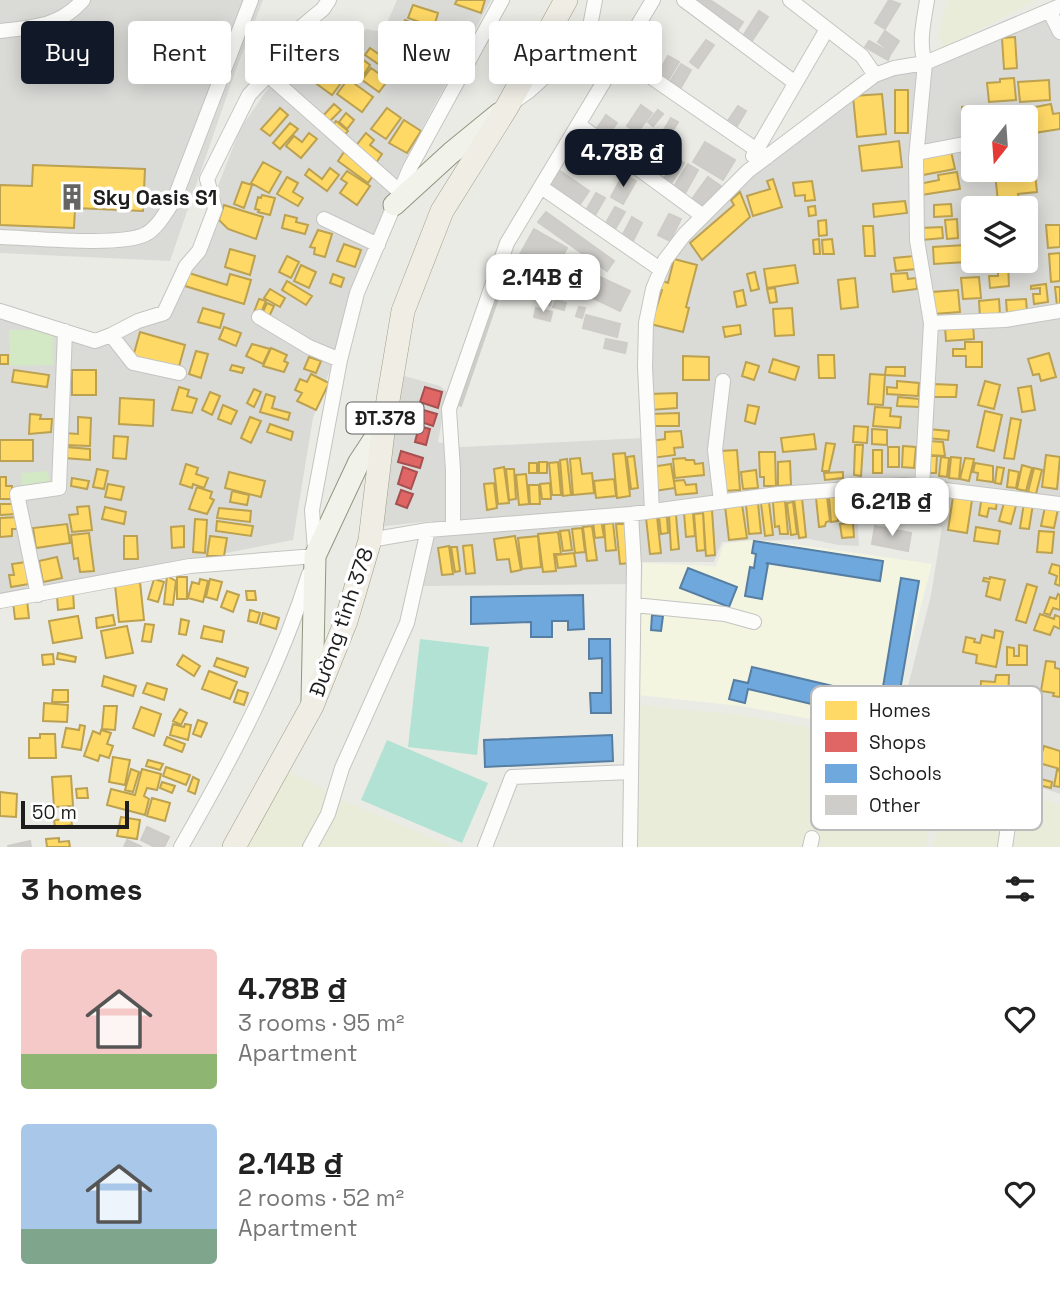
<!DOCTYPE html>
<meta charset="utf-8">
<style>
body{margin:0;font-family:"Space Grotesk",sans-serif;background:#f6f6f6;color:#222;height:100vh;display:flex;flex-direction:column;font-size:26px;white-space:nowrap}
*{box-sizing:border-box;margin:0}
p{font-size:23px;color:#767676}
.icon{flex:none;width:38px;height:38px;fill:none;stroke:currentColor;stroke-width:2;stroke-linecap:round;stroke-linejoin:round}
.map{position:relative;height:847px;overflow:hidden}
.sheet{display:flex;flex-direction:column;background:#fff;flex:1}
.sheet>*{flex:none}
.guide{position:absolute;left:21px;top:21px;width:700px;height:63px;display:flex;gap:14px}
.needle{width:46px;rotate:197deg}
.fabs{position:absolute;left:961px;top:105px;display:grid;gap:14px}
.fabs a{display:grid;place-items:center;width:77px;height:77px;border-radius:7px;background:#fff;box-shadow:0 4px 18px #0003;font-size:35px}
.scale{position:absolute;left:21px;bottom:18px;width:108px;box-sizing:border-box;padding-left:7px;border:4px solid #1d1d1d;border-top:0;font-size:19px;line-height:24px;white-space:nowrap;color:#1d1d1d;-webkit-text-stroke:5px #fff;paint-order:stroke}
.price{position:absolute;translate:-50% -60px;padding:0 16px;border-radius:14px;background:#fff;color:#222;font-size:23px;line-height:46px;filter:drop-shadow(0 2px 4px #0008)}
.price::after{content:'';position:absolute;left:50%;top:42px;width:21px;height:16px;margin-left:-10px;background:inherit;clip-path:polygon(0 0,100% 0,50% 100%)}
.price.on{background:#111827;color:#fff}
ul{padding:0;list-style:none}
li{display:flex;align-items:center;gap:21px;height:175px;padding:0 21px}
li span{display:grid;place-items:center;flex:none;width:196px;height:140px;border-radius:7px;color:#555}
li>.icon{margin-inline-start:auto}
span .icon{width:84px;height:84px;fill:#fffc;stroke-width:1}
li b{font-size:30px}
h2{display:flex;justify-content:space-between;align-items:center;height:84px;padding:0 21px;font-size:30px}
.pill{padding:0 24px;border-radius:7px;background:#fff;box-shadow:0 4px 18px #0003;font-size:24px;line-height:63px}
.pill.on{background:#111827;color:#fff}
.map>svg:first-child{display:block}
.residential{fill:#dadad7;fill-rule:evenodd}
.education{fill:#f3f5e0}
.farmland{fill:#e8ecd9}
.grass{fill:#d3e9c5}
.pitch{fill:#b2e2d4}
.homes{fill:#ffd966;stroke:#bba150;stroke-width:2}
.shops{fill:#e06666;stroke:#a65050;stroke-width:2}
.schools{fill:#6fa8dc;stroke:#567ea3;stroke-width:2}
.building{fill:#cecdc9;stroke:#ceccc7;stroke-width:2}
.lines{fill:none;stroke-linecap:round;stroke-linejoin:round}
.minor-casing{stroke:#c4c4c2;stroke-width:16}
.secondary-casing{stroke:#90957f;stroke-width:23}
.primary-casing{stroke:#a19c84;stroke-width:24}
.minor{stroke:#fcfcfb;stroke-width:14}
.secondary{stroke:#f1f3ea;stroke-width:21}
.primary{stroke:#efede4;stroke-width:23}
.labels{text-anchor:middle;dominant-baseline:central;stroke-width:7;stroke-linejoin:round;paint-order:stroke}
.shield{fill:#fff;stroke:#616161;stroke-width:2}
.shield-label{font-size:19px;font-weight:bold;fill:#1d1d1d}
.poi-label{font-size:21px;font-weight:bold;fill:#1d1d1d;stroke:#fff;text-anchor:start}
.street-label{font-size:21px;fill:#1d1d1d;stroke:#fff}
.key{fill:#fff;stroke:#bbb;stroke-width:2}
.key-label{font-size:19px;fill:#1d1d1d}
</style>
<div class="map">
<svg width="1060" height="847" viewBox="0 0 1060 847">
<rect width="100%" height="100%" fill="#ebebe6"/>
<!-- residential -->
<path class="residential" d="M0,0H263L235,72L170,261L0,253Z
M397,0H491L402,166L313,418L293,540L0,597V316L100,346L120,335L167,318L240,129L304,36L340,62L366,29L383,32Z
M1060,5V794L895,738L931,595L942,527L915,522L917,491L856,494L859,546L838,545L810,539L722,542L714,562H642L641,584L421,586L432,521L377,527L401,375L440,386L447,392L438,442L461,447L642,438L646,348L660,271L687,237L746,180L845,100L891,75ZM973,117H1026V170H973ZM973,208H1026V261H973Z"/>
<!-- education -->
<path class="education" d="M751,540L801,545L932,564L888,730H870L741,706L637,695L643,563L716,566L724,544Z"/>
<!-- farmland -->
<path class="farmland" d="M948,0H1037L943,48L938,33Z
M638,705L742,715L799,725L875,742L937,766L926,847H634Z
M944,768L1008,788L1000,847H933Z
M289,771L343,800L452,847H246Z
M1017,791L1060,805V847H1009Z"/>
<!-- grass -->
<path class="grass" d="M9,330H53V365L10,366Z
M48,471L50,486L22,488L21,473Z"/>
<!-- pitch -->
<path class="pitch" d="M420,639L489,647L477,755L408,747Z
M387,740L488,783L462,843L361,800Z"/>
<!-- homes -->
<path class="homes" d="M457,0H485L481,13L455,4Z
M413,5L438,13L434,27L408,18Z
M405,20L423,29L413,50L394,41Z
M508,37L522,44L511,64L497,56Z
M1015,37L1017,68L1004,69L1002,38Z
M300,45L321,60L309,75L288,60Z
M370,48L380,55L384,50L392,57L390,60L396,65L390,72L365,55Z
M433,49L452,63L442,77L423,62Z
M357,55L370,65L359,82L345,73Z
M319,67L341,83L332,95L310,79Z
M371,68L388,80L379,92L362,80Z
M1014,78L1016,100L989,102L987,83L1000,82V79Z
M348,79L373,97L362,112L337,94Z
M1049,80L1050,100L1020,102L1018,82Z
M895,90H908V133H895Z
M882,94L886,134L857,137L853,96Z
M334,104L341,110L327,124L321,118Z
M1051,104L1053,114L1060,113V129L1034,133L1030,108Z
M978,106L979,117H973V139L964,140L962,107Z
M280,108L288,115L270,136L261,129Z
M387,108L401,118L386,139L371,129Z
M982,111H994V117H982Z
M346,113L354,120L347,129L339,122Z
M404,120L421,131L407,153L389,143Z
M336,121L348,131L343,137L331,127Z
M290,123L298,129L280,149L273,143Z
M309,133L317,139L301,158L286,146L294,136L302,142Z
M366,133L374,140L370,145L382,154L376,163L355,147Z
M1026,133H1030L1032,163H1026Z
M899,141L902,167L862,171L859,146Z
M951,151L955,169L923,175L920,157Z
M344,152L374,174L368,183L338,161Z
M263,162L281,172L269,193L251,183Z
M33,165L145,169L143,211L75,208L74,228L0,225V185L32,186Z
M330,168L339,175L327,191L305,175L309,169L322,179Z
M1026,170L1027,175L1035,174L1037,192L1018,194L1019,200L998,202L995,173Z
M347,171L370,186L357,205L340,193L347,183L341,179Z
M957,172L960,189L921,195L919,184L939,180L938,175Z
M287,177L298,183L293,192L303,198L298,206L277,194Z
M773,179L782,207L753,216L747,196L770,189L767,181Z
M812,181L815,200L805,201V195L795,196L793,183Z
M242,182L252,185L244,208L234,204Z
M740,192L750,217L702,260L690,243L734,205L731,200Z
M262,195L275,198L270,215L258,212L259,210L255,209L258,197L261,198Z
M905,201L907,213L874,217L873,204Z
M951,204L952,216L934,217V205Z
M224,205L263,217L256,239L228,229L219,220Z
M815,206L816,215L809,216L808,207Z
M285,215L297,218L296,222L308,225L305,234L282,228Z
M957,219L958,238L947,239L945,220Z
M826,220L827,235L819,236L818,221Z
M1033,224L1035,242L1027,244L1029,265L1010,267L1009,261H1026V225Z
M1046,225H1060V247L1048,248Z
M863,226H873L875,256H865Z
M942,227L943,238L922,240L921,228Z
M318,230L332,234L325,257L314,254L315,248L310,247Z
M819,239L820,254H814L813,240Z
M832,239L834,254H823L822,240Z
M344,244L361,250L355,267L337,261Z
M965,245L966,262L934,264L933,247Z
M230,249L255,256L250,275L225,267Z
M1060,253V281L1051,282L1049,254Z
M287,256L299,262L291,278L279,272Z
M914,256L916,269L896,271L894,258Z
M674,259L697,265L686,307L689,308L683,332L646,323L650,307L656,309L662,290L657,289L660,280L668,283Z
M1008,264L1009,286L990,288L989,276H998V265Z
M301,265L316,272L309,288L294,281Z
M795,265L798,283L767,288L764,269Z
M755,272L759,289L751,291L747,274Z
M189,273L227,285L230,274L251,280L244,304L185,286Z
M907,273L908,279L916,278L917,289L893,292L891,274Z
M333,274L344,278L341,287L330,283Z
M979,277L981,298L963,299L961,278Z
M855,278L858,307L841,309L838,280Z
M287,281L312,296L306,305L282,290Z
M1046,284L1048,302L1034,304L1033,294H1040V288L1031,289V286Z
M1055,287H1060V306H1057Z
M775,288L777,302L770,303L767,289Z
M270,289L285,298L280,307L264,298Z
M743,290L746,305L737,307L734,292Z
M958,290L960,312L934,314L932,292Z
M259,299L266,301L260,315L254,312Z
M999,299L1000,315L980,317L979,301Z
M1026,299L1027,312L1007,313L1006,300Z
M267,303L274,306L268,319L261,316Z
M203,308L224,314L220,328L198,322Z
M792,308L794,335L775,336L773,309Z
M973,323L974,339L946,341L945,326Z
M740,325L741,334L725,337L723,327Z
M224,327L241,333L236,346L219,339Z
M140,332L185,345L178,370L133,357Z
M965,342H982V367H966V356H953V349H965Z
M252,344L270,349L263,364L246,356Z
M271,348L287,355L284,361L288,363L284,372L263,366Z
M196,351L208,354L201,378L189,374Z
M1049,353L1056,377L1041,381L1039,374L1033,375L1028,359Z
M0,355H8V364H0Z
M818,355H834L835,378H819Z
M683,356L709,357V380H683Z
M309,357L321,361L316,373L304,369Z
M773,359L799,367L795,380L769,372Z
M746,362L759,366L754,380L742,376Z
M232,365L244,368L242,373L230,370Z
M886,367H905V376L885,375Z
M14,370L49,375L47,387L12,382Z
M72,370H96V395H72Z
M311,374L329,383L316,410L297,401L302,393L295,390L300,379L307,382Z
M870,374L885,375L883,405L868,404Z
M897,381L919,383L918,396L887,394V387L897,388Z
M985,381L1000,385L994,409L978,405Z
M932,384L957,385L956,397H932Z
M1031,386L1035,410L1022,412L1018,388Z
M179,387L189,390L187,396L197,399L192,413L172,410Z
M254,389L261,392L254,407L247,403Z
M210,392L220,396L212,415L202,410Z
M677,393V408L650,410L649,394Z
M266,394L275,397L272,408L290,413L288,420L260,412Z
M898,397L919,399V407L897,406Z
M120,398L154,400L153,426L119,424Z
M223,405L237,411L231,424L218,419Z
M748,405L759,407L755,424L745,421Z
M875,407L891,408L890,416L901,417L900,428L873,426Z
M985,411L1002,415L994,451L977,447Z
M679,413V426H651L650,414Z
M30,414L41,415L40,419H52L51,432L29,434Z
M78,417L91,418L90,446L65,445V433L78,434Z
M250,417L261,421L251,443L241,438Z
M1011,418L1021,420L1014,459L1004,458Z
M270,424L293,432L291,440L267,432Z
M854,426L868,427L867,443L853,442Z
M872,429L887,430V445L872,444Z
M928,429L949,431L948,440L927,438Z
M681,431L683,447L674,448L675,455L652,458L650,441L665,439V432Z
M814,434L816,449L783,452L781,438Z
M114,436L128,437L126,459L113,458Z
M0,440H33V461H0Z
M929,441L943,442L945,456L929,455Z
M826,443L835,444L829,471H822Z
M855,445H863L861,476L854,475Z
M903,446L916,447L914,468L902,467Z
M65,447L90,449V460L64,458Z
M888,447H899V467H888Z
M737,450L740,490L723,491L720,451Z
M873,450H882V473H873Z
M759,452H775L776,486H764V477H760Z
M625,453L630,496L617,498L613,454Z
M1046,455L1060,457L1057,489L1042,487Z
M634,456L638,488L631,489L627,457Z
M929,456H937L936,473H928Z
M941,457L949,458L947,477L939,476Z
M951,457L961,458L959,479L949,478Z
M580,458L582,474L592,473L594,493L573,495L570,459Z
M685,458L686,460H694L695,464L703,463L704,475L675,478L673,459Z
M965,458L974,459L969,481L960,479Z
M567,459L571,495L563,496L560,460Z
M790,461L791,485L778,486V462Z
M539,462H547V473H539Z
M558,462L561,495H552L549,463Z
M529,463H537V473H529Z
M975,463L993,466V482L977,480L978,473L973,472Z
M186,464L198,468L196,474L208,478L204,488L193,484L192,488L180,484Z
M671,464L675,488L654,491L651,467Z
M1022,465L1032,468L1026,491L1017,489Z
M504,467L509,503L498,504L494,469Z
M997,467L1004,468L1001,484L995,483Z
M1034,468L1042,470L1036,494L1028,492Z
M97,469L108,471L104,489L93,487Z
M506,469H514L516,499L509,500Z
M756,470L758,488L743,489L741,472Z
M1009,470L1019,472L1016,488L1007,487Z
M229,472L265,481L261,497L225,488Z
M843,472V478L825,480L824,473Z
M526,474L529,504L519,505L516,475Z
M0,477H6V486H12V499H0Z
M72,478L89,481L87,489L71,486Z
M614,479L616,496L596,498L594,481Z
M684,480L686,485L696,484L697,493L676,495L674,481Z
M494,483L497,508L487,510L484,484Z
M550,483L551,499H542L540,484Z
M108,484L124,487L121,500L105,497Z
M529,485H539L540,504H530Z
M197,487L212,492L210,498L214,500L207,514L189,509Z
M232,491L249,495L247,505L230,502Z
M930,491L943,493L939,514L933,513L932,519H926Z
M829,495H837L838,521L831,522Z
M982,496L997,499L996,509L989,508L987,517L979,515Z
M827,497L830,521L826,522L825,526L819,527L816,498Z
M953,497L972,500L967,533L948,530Z
M802,498L806,537L799,538L794,499Z
M1005,499L1017,502L1011,524L999,521Z
M785,501L788,534H780L779,526L775,527L773,502Z
M769,502L773,535L765,536L761,503Z
M793,502L797,534L791,535L787,503Z
M758,503L761,533L749,534L746,505Z
M1024,503L1033,504L1029,529L1020,528Z
M0,504H15L16,514L0,515Z
M742,504L747,538L729,540L725,506Z
M89,506L92,530L72,532L69,515L78,514L77,507Z
M105,507L126,512L124,524L102,519Z
M1045,507L1058,509L1054,528L1041,526Z
M219,508L251,511L250,522L217,518Z
M712,510L715,555L706,556L703,511Z
M684,513H693L695,536L686,537Z
M703,513L705,550L697,551L694,514Z
M669,515H676L679,549L671,550Z
M19,517L20,529H12V536L0,537V518Z
M657,517L661,553L650,554L646,518Z
M659,517H667L668,533L661,534Z
M195,519L207,520L205,553L193,552Z
M601,519L604,537L595,538L593,521Z
M217,521L253,526L251,536L216,531Z
M613,523L616,550L606,551L604,524Z
M853,523L854,537L842,538L840,524Z
M67,524L70,543L36,548L33,528Z
M616,524H627L630,563L620,564Z
M184,526V547L172,548L171,527Z
M592,526L597,560L587,561L583,527Z
M976,527L1000,531L998,544L974,541Z
M582,528L585,552L575,553L572,529Z
M569,530L572,550L563,551L560,531Z
M1039,531L1054,532L1052,553L1037,552Z
M558,532L561,554H554L556,571L543,572L538,534Z
M89,533L94,571L80,572L78,558L74,559L71,535Z
M124,536H137L138,559H124Z
M210,536L227,538L224,556H207Z
M515,536L521,570L511,572L509,559L497,560L494,539Z
M538,536L541,567L522,569L518,538Z
M472,545L475,573L466,574L463,546Z
M449,546L453,574L442,575L438,548Z
M451,547H457L460,571L455,572Z
M574,553L576,566L558,568L556,555Z
M57,557L62,578L43,582L39,561Z
M26,562L29,584L11,587L9,575H14L12,564Z
M1052,564L1060,566V586L1055,584L1057,576L1049,573Z
M167,576L176,581L173,605L164,604Z
M177,577H187V599H177Z
M990,577L1005,580L1000,600L986,596L989,582L983,581L984,578L990,579Z
M154,579L164,582L158,602L148,599Z
M200,579L208,581L203,602L188,598L192,582L199,584Z
M210,579L222,582L217,600L206,597Z
M140,582L144,620L119,622L115,585Z
M1027,584L1037,587L1026,623L1016,620Z
M227,591L239,595L233,612L221,607Z
M246,591H255L256,600H247Z
M73,592L74,608L58,610L57,596Z
M1058,594L1060,595V610L1053,608L1050,615L1044,613L1050,597L1056,599Z
M27,600L29,618L15,619L13,602Z
M250,610L260,613L257,623L248,621Z
M263,613L279,618L276,629L260,624Z
M1040,614L1054,619L1055,615L1060,617V629L1054,626L1050,635L1034,630Z
M113,615L115,625L97,628L96,618Z
M78,616L82,638L53,643L49,621Z
M181,619L189,621L186,635L179,634Z
M145,624L154,625L151,642L142,641Z
M127,626L133,653L106,658L101,631Z
M204,626L224,631L222,642L201,638Z
M995,630L1003,632L996,667L976,663L977,655L963,652L966,637L975,639L974,642L980,643L982,635L994,638Z
M1019,645L1027,646V665H1007V647L1014,648V656H1019Z
M58,653L76,657L75,662L57,659Z
M53,654L54,664L43,665L42,655Z
M183,655L200,666L194,676L177,665Z
M217,658L248,668L245,677L214,666Z
M1046,661L1055,662V668L1060,669V697L1053,696L1054,693L1041,691Z
M209,671L237,682L230,699L202,689Z
M996,675H1009L1008,701L980,699L981,681L995,682Z
M104,676L136,686L133,696L102,686Z
M147,683L167,689L164,700L143,693Z
M53,690H68V702H52Z
M238,690L248,693L244,705L234,702Z
M44,703L68,705L67,722L43,721Z
M104,706H117L115,730L102,729Z
M141,707L161,714L154,736L133,728Z
M180,709L187,713L181,725L173,721Z
M198,720L207,723L201,737L193,734Z
M173,724L184,727L185,724L191,725L188,740L170,735Z
M80,725L85,726L81,750L62,747L66,728L79,730Z
M101,730L111,733L107,744L113,746L109,758L100,755L98,761L84,756L93,731L100,734Z
M40,734H55L56,758H29V738H40Z
M167,737L185,744L182,752L164,745Z
M1044,746L1060,751V769L1039,763Z
M113,757L130,760L125,785L109,782Z
M148,760L163,764L160,770L146,766Z
M166,767L190,775L186,785L163,776Z
M131,769L139,772L133,792L125,790Z
M142,769L161,774L157,790L147,788L144,796L149,799L145,815L107,805L111,789L135,795Z
M1057,770L1060,771V787L1054,786Z
M71,776L73,806L54,807L52,777Z
M193,777L199,780L195,794L188,791Z
M1041,779L1052,782L1051,788L1039,785Z
M162,782L175,786L172,793L160,788Z
M87,788L88,798H77L76,789Z
M0,792L17,794L16,817L0,816Z
M152,798L170,803L165,821L147,816Z
M121,817L140,820L137,839L117,836Z
M71,819L72,825L55,827L54,820Z
M59,838V842L69,841L70,847H47L46,839Z"/>
<!-- shops -->
<path class="shops" d="M425,387L442,392L438,408L420,402Z
M413,407L437,414L433,426L409,418Z
M419,426L430,429L426,445L415,442Z
M401,451L423,458L420,468L398,462Z
M403,467L417,472L411,489L398,484Z
M401,490L413,494L407,508L396,504Z"/>
<!-- schools -->
<path class="schools" d="M754,541L883,561L880,581L766,563L768,564L762,599L745,596L750,567L754,568L756,554L752,553Z
M688,568L737,587L729,607L680,588Z
M901,578L919,581L899,696L882,693Z
M583,595L584,629L568,630V621H552V637H531V622L471,624V597Z
M652,615L663,616L661,631L651,630Z
M589,639H610L611,713H591L590,693H602V658L589,659Z
M752,667L871,695L866,717L748,689L745,703L729,699L734,680L748,683Z
M612,735L613,761L485,767L484,740Z"/>
<!-- building -->
<path class="building" d="M694,0H710L743,22L736,33Z
M889,0L900,4L885,29L875,23Z
M759,11L768,17L749,45L741,39Z
M885,31L899,41L892,52L878,42Z
M706,40L714,45L698,68L690,62Z
M869,41L891,53L888,60L865,47Z
M649,42L658,47L645,70L636,64Z
M668,56L679,62L667,82L656,76Z
M681,64L691,70L680,89L670,82Z
M641,105L652,113L637,133L627,126Z
M738,106L746,111L734,131L725,125Z
M658,110L663,114L653,126L648,122Z
M606,115L617,123L604,140L594,133Z
M671,118L678,122L666,142L659,138Z
M627,131L635,138L622,154L613,147Z
M574,142L592,152L588,161L577,156L572,165L564,161Z
M705,142L735,160L723,180L693,162Z
M677,158L684,163L671,184L663,180Z
M688,164L698,170L684,195L673,188Z
M559,170L589,191L578,207L548,186Z
M623,175L636,181L623,204L611,197Z
M708,177L722,187L706,209L692,199Z
M596,193L605,198L593,219L584,214Z
M615,207L625,212L613,233L603,228Z
M546,212L614,261L607,271L538,222Z
M669,214L681,219L670,241L658,235Z
M632,217L642,223L631,245L620,240Z
M534,229L567,248L546,286L513,267Z
M585,270L630,291L620,311L576,290Z
M514,272L543,288L540,293L511,278Z
M496,278L504,281L461,406L453,403Z
M545,288L554,291L550,305L540,302Z
M556,300L566,303L564,310L553,307Z
M579,307L585,308L582,318L576,316Z
M536,308L552,312L550,321L534,317Z
M586,315L620,324L617,337L583,328Z
M606,339L627,343L625,353L604,348Z
M875,526L911,533L908,551L872,544Z
M147,827L169,837L164,847H155L141,840Z
M127,840L142,847H124Z
M30,841L31,847H8V846Z"/>
<g class="lines">
<defs>
<path id="minor" d="M684,0L794,82
M790,0L862,56L875,75
M927,0C924,21 918,42 925,63L1060,6
M1050,12L1060,32
M0,31C34,27 59,27 83,0
M588,37L619,55L767,157
M268,75L400,192
M512,103L529,91L588,37L595,0
M579,125L703,216
M917,153L969,143
M753,156L827,29
M541,187L660,269
M324,219L378,245
M0,237C33,238 121,247 146,234C158,227 166,212 174,200L251,0
M0,311L95,341L111,335L133,363L179,373
M259,317L309,347L340,360
M111,335L138,321L164,313L186,266L199,251L215,209L207,179L249,95L292,50L300,28L323,9L329,0
M922,487L931,323L1005,320L1060,311
M721,502L715,450L723,381
M652,511L645,367L646,323L653,289L665,260L684,235L748,171L835,105L875,75L894,68L925,63L916,158L917,240L931,323
M453,528V470L449,409L507,243L653,0
M370,540L428,530L631,514L778,494L904,485L1060,504
M315,551L312,510L340,360L357,293L410,168L502,0
M38,595L17,494L59,488L65,331
M0,601L190,566L315,556
M634,605L725,614L754,622
M181,847C231,760 279,670 309,574
M310,847L328,814L342,768L407,623L428,530
M485,847L512,777L631,772
M630,847L634,566L631,514
M810,847L812,838
M1005,847L1014,784"/>
<path id="secondary" d="M394,205L451,153L500,113
M312,702L315,556L359,462L384,424"/>
<path id="primary" d="M234,847L312,706L346,621L370,540L384,424L403,311L442,211L507,107L566,0"/>
</defs>
<!-- minor casing -->
<use href="#minor" class="minor-casing"/>
<!-- secondary casing -->
<use href="#secondary" class="secondary-casing"/>
<!-- primary casing -->
<use href="#primary" class="primary-casing"/>
<!-- minor -->
<use href="#minor" class="minor"/>
<!-- secondary -->
<use href="#secondary" class="secondary"/>
<!-- primary -->
<use href="#primary" class="primary"/>
</g>
<!-- icons -->
<defs>
<symbol id="building-bare" viewBox="-9 -9 18 18"><path d="M-4-6H4V6H1V3H-1V6H-4ZM-2.5-4.3h1.7v1.8h-1.7ZM.8-4.3h1.7v1.8H.8ZM-2.5-1h1.7V.8h-1.7ZM.8-1h1.7V.8H.8Z" fill="#656563" stroke="#fff" stroke-width="2.5" paint-order="stroke"/></symbol>
</defs>
<g fill-rule="evenodd">
<use href="#building-bare" x="53" y="178" width="38" height="38"/>
</g>
<g class="labels">
<!-- shield labels -->
<rect class="shield" x="346.5" y="402.5" width="77" height="31" rx="5"/>
<g class="shield-label">
<text x="385" y="418">ĐT.378</text>
</g>
<!-- poi labels -->
<g class="poi-label">
<text x="93" y="197">Sky Oasis S1</text>
</g>
<!-- street labels -->
<g class="street-label">
<text transform="translate(341 622) rotate(-71)">Đường tỉnh 378</text>
</g>
</g>
<!-- legend -->
<rect x="811" y="686" width="231" height="144" rx="10" class="key"/>
<rect x="825" y="701" width="32" height="19" fill="#ffd966"/>
<rect x="825" y="732" width="32" height="20" fill="#e06666"/>
<rect x="825" y="764" width="32" height="19" fill="#6fa8dc"/>
<rect x="825" y="795" width="32" height="20" fill="#cecdc9"/>
<g class="key-label">
<text x="869" y="717">Homes</text>
<text x="869" y="749">Shops</text>
<text x="869" y="780">Schools</text>
<text x="869" y="812">Other</text>
</g>
</svg>
<div class="fabs">
<a><svg class="needle" viewBox="-14 -14 28 28"><path d="M0-13l5 13h-10z" fill="#e53935"/><path d="M0 13l5-13h-10z" fill="#767676"/></svg></a>
<a><svg class="icon" aria-label="layers" viewBox="0 0 24 24"><path d="M12 4l9 5-9 5-9-5zM3 14l9 5 9-5"/></svg></a>
</div>
<div class="scale">50 m</div>
<b class="price on" style="left:623px;top:189px">4.78B ₫</b>
<b class="price" style="left:543px;top:314px">2.14B ₫</b>
<b class="price" style="left:892px;top:538px">6.21B ₫</b>
<div class="guide">
<a class="pill on">Buy</a>
<a class="pill">Rent</a>
<a class="pill">Filters</a>
<a class="pill">New</a>
<a class="pill">Apartment</a>
</div>
</div>
<section class="sheet">
<h2>3 homes<svg class="icon" aria-label="filters" viewBox="0 0 24 24"><path d="M4 7h16M4 17h16"/><circle cx="9" cy="7" r="2"/><circle cx="15" cy="17" r="2"/></svg></h2>
<ul>
<li><span style="background:linear-gradient(#f6c9c9 75%,#8fb573 0)"><svg class="icon" aria-label="home" viewBox="0 0 24 24"><path d="M3 11l9-7 9 7M6 9v11h12V9"/></svg></span><div><b>4.78B ₫</b><p>3 rooms · 95 m²</p><p>Apartment</p></div><svg class="icon" aria-label="heart" viewBox="0 0 24 24"><path d="M12 20l-8-8c-3-5 5-10 8-4 3-6 11-1 8 4z"/></svg></li>
<li><span style="background:linear-gradient(#a9c7e8 75%,#7fa58c 0)"><svg class="icon" aria-label="home" viewBox="0 0 24 24"><path d="M3 11l9-7 9 7M6 9v11h12V9"/></svg></span><div><b>2.14B ₫</b><p>2 rooms · 52 m²</p><p>Apartment</p></div><svg class="icon" aria-label="heart" viewBox="0 0 24 24"><path d="M12 20l-8-8c-3-5 5-10 8-4 3-6 11-1 8 4z"/></svg></li>
</ul>
</section>
